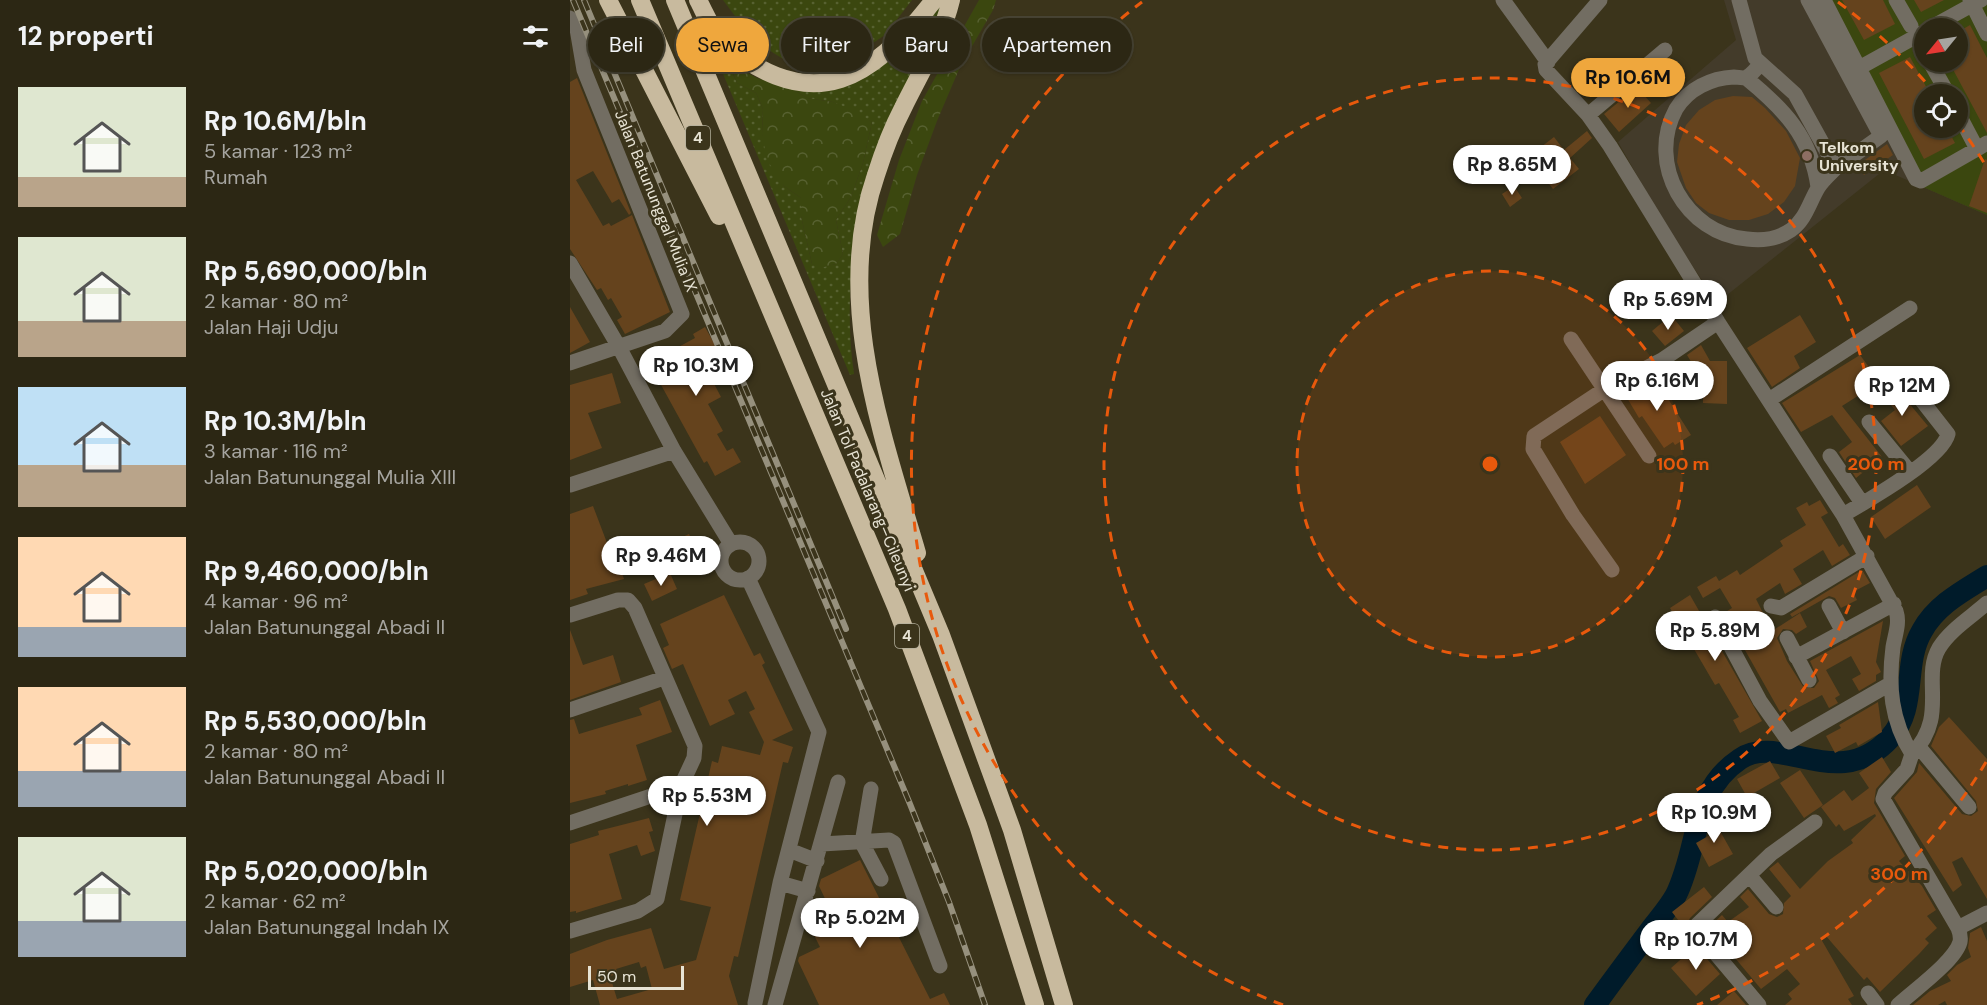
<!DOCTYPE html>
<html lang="id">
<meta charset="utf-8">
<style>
body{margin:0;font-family:"DM Sans",sans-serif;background:#342f1d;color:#f1f3f6;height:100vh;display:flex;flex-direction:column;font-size:22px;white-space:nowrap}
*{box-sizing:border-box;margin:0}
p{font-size:20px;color:#a6a5a0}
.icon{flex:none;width:33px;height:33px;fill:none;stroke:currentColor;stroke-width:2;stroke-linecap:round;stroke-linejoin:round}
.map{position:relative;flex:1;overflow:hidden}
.drawer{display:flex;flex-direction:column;background:#2c2714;width:570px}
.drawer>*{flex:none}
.top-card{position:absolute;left:18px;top:18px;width:570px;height:54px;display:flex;gap:12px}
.needle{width:39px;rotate:240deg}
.buttons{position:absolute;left:1344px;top:18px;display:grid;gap:12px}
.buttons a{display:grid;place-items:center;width:54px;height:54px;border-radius:50%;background:#2c2714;box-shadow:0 2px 4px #0004,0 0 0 2px #484434;font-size:30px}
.scale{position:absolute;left:18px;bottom:15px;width:96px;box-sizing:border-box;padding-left:6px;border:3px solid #e7e3d4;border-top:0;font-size:16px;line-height:21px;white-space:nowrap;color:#e7e3d4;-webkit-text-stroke:4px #3b341b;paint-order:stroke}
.price{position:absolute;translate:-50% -51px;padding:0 14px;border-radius:21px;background:#fff;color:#222;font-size:20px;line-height:39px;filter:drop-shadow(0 2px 3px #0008)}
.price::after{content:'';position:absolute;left:50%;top:36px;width:18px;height:14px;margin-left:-9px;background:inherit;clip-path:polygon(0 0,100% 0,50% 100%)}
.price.active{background:#efa73d;color:#111}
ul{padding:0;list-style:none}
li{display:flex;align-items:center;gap:18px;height:150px;padding:0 18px}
li span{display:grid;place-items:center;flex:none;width:168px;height:120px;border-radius:0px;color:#555}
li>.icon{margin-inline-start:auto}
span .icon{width:72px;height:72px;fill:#fffc;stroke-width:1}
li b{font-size:26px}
h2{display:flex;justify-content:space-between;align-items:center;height:72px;padding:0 18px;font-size:26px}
.tag{padding:0 21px;border-radius:27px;background:#2c2714;box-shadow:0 2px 4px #0004,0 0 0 2px #484434;font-size:21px;line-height:54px}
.tag.active{background:#efa73d;color:#111}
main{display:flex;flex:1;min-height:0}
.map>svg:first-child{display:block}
.education{fill:#433b2a;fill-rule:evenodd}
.grass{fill:url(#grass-dots)}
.forest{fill:url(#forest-crowns)}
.park{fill:#3b470f;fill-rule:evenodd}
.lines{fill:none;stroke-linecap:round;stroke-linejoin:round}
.river{stroke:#001b2a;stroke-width:22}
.building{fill:#65431d;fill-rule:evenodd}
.minor{stroke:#726d62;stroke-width:15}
.highway{stroke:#c8ba9e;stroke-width:18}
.rail-casing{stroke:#96907d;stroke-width:6}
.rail{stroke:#3b341b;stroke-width:4;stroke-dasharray:11;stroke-linecap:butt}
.ring{fill:none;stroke:#e8590c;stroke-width:3;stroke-dasharray:10 8}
.education-dot{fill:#8d6e63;stroke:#3b341b;stroke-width:2}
.labels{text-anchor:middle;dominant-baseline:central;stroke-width:6;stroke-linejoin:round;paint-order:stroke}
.shield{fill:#3b341b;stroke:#b3ae9c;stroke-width:1.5}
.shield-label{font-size:15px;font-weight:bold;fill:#e7e3d4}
.poi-label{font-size:16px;font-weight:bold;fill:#e7e3d4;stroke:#3b341b;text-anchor:start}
.street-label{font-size:16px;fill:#e7e3d4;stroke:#3b341b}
.centre{fill:#e8590c;stroke:#3b341b;stroke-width:3}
.ring-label{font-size:18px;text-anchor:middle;font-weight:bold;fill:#e8590c;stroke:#3b341b;stroke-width:6;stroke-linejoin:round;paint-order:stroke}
</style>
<main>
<section class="drawer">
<h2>12 properti<svg class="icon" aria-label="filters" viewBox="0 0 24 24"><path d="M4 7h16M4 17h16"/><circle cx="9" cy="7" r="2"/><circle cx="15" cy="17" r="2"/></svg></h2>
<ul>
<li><span style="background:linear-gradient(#dfe7d0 75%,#b9a48a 0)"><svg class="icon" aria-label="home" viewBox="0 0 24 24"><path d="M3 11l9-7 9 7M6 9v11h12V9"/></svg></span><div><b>Rp 10.6M/bln</b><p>5 kamar · 123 m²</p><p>Rumah</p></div></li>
<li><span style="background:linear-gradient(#dfe7d0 70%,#b9a48a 0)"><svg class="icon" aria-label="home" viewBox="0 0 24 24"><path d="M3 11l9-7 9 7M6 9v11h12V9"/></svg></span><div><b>Rp 5,690,000/bln</b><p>2 kamar · 80 m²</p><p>Jalan Haji Udju</p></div></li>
<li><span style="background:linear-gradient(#bfe0f5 65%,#b9a48a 0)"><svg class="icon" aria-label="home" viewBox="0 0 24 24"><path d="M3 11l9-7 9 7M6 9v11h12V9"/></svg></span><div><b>Rp 10.3M/bln</b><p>3 kamar · 116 m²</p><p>Jalan Batununggal Mulia XIII</p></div></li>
<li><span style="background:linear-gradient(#ffd9b3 75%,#9aa5b1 0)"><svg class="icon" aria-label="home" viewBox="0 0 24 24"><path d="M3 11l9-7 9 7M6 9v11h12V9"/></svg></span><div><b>Rp 9,460,000/bln</b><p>4 kamar · 96 m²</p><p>Jalan Batununggal Abadi II</p></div></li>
<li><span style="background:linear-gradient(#ffd9b3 70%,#9aa5b1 0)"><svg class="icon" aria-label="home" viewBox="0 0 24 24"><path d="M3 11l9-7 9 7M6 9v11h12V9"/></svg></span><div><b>Rp 5,530,000/bln</b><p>2 kamar · 80 m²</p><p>Jalan Batununggal Abadi II</p></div></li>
<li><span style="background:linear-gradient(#dfe7d0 70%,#9aa5b1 0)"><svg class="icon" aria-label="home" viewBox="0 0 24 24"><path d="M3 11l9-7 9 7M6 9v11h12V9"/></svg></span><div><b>Rp 5,020,000/bln</b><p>2 kamar · 62 m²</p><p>Jalan Batununggal Indah IX</p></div></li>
</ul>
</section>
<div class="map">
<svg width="1417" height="1005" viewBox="0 0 1417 1005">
<defs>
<pattern id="grass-dots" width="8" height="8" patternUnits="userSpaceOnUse" patternTransform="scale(1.5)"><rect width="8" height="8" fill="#3b470f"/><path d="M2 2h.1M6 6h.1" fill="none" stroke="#576131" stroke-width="1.8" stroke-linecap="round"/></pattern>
<pattern id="forest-crowns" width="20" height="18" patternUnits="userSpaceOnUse" patternTransform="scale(1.5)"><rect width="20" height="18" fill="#3b470f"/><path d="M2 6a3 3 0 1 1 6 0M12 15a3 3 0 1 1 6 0" fill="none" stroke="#576131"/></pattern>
</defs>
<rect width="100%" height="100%" fill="#3b341b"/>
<!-- education -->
<path class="education" d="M1154,0H1417V215L1314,170L1147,303L1093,221L1048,142L1166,40ZM1354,28H1388V62H1354ZM1354,94H1388V128H1354Z"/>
<!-- grass -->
<path class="grass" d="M153,0H342L315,35L277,60L248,68L218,62L183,40Z
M375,0L283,253C279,294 278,334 284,374L280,375L143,50L151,48L167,83L186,93L193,109L192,134L214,186L231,198V216L242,264L252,267L266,264L273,254L266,220L281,197L293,163L302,122L263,102L237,98L222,89L281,83Z"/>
<!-- forest -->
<path class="forest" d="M409,0H426L423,10L390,67L367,121L347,175L330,234L313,247L307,235L329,160L352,101Z
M159,63L187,78L222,89L237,98L263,102L283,110L302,122L293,163L281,197L266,220L273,254L266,264L250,268L242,264L231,216V198L214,186L197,160L192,134L193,109L186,93L167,83Z"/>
<!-- park -->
<path class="park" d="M1256,0H1417V215L1353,187ZM1354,28H1388V62H1354ZM1354,94H1388V128H1354Z"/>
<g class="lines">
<!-- river -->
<path class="river" d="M1025,1005C1043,980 1061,956 1079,932C1088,920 1099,908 1106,895C1130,846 1121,792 1170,759C1210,732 1269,794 1320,738C1348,707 1332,665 1352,631C1366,605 1393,591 1417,576"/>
</g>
<!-- building -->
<path class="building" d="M1272,0H1313L1325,24L1294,40Z
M1344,0H1374L1351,12Z
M1400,25L1417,58V133L1379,62H1388V32Z
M1340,57L1360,94H1354V128H1377L1385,143L1354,159L1309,73Z
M7,78L61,213L59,215L49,199L42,203L23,171L6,180L33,226L39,223L41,226L62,215L100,312L55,334L47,320L52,317L41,298L38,300L31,288L27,290L0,249V82Z
M1067,87L1081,103L1049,132L1034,114Z
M1163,96L1182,97L1195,108L1216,131L1230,158L1225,186L1214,202L1198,214L1179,220H1159L1139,213L1126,203L1116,188L1107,162L1109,144L1116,125L1129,110L1145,100Z
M1017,131L1022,138L1000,158L1009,169L983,189L958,157L984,137L994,150Z
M1317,144L1323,155L1294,175L1288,165Z
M1415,159L1417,160V213L1399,206Z
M944,186L952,198L940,207L932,194Z
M0,307L20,342L0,353Z
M1101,315L1114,331L1095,346L1082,331Z
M1230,315L1246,342L1224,356L1230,368L1202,387L1177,348Z
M135,327L154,361L140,369L143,374L140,376L151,397L138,404L153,431L147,434L157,451L163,448L171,462L145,476L137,461L134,463L79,363L125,338L123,334Z
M1131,345L1140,361H1157V404L1133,403V366L1126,370L1117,355Z
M1290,355L1310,382L1272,406L1312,457L1286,478L1269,452L1282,442L1262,415L1231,432L1212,403Z
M42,373L51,403L18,413L32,448L0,460V385Z
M1083,375L1121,435L1105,445L1103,442L1094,448L1072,416L1069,418L1053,391Z
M1323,384L1358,426L1331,446L1311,421L1325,410L1312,394Z
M1030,416L1056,455L1015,484L990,442Z
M1347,485L1361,507L1315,539L1301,517Z
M1250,500L1258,513L1251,517L1269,547L1273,544L1280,555L1262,566L1253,550L1223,569L1232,584L1215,594L1210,583L1186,599L1202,631L1230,613L1237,627L1226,634L1222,630L1213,629L1207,638L1217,661L1234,688H1244L1249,681L1240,661L1313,621L1306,662L1311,672L1306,675V681L1289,691L1282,679L1291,674L1281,656L1256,670L1270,695L1265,698L1268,703L1259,708L1252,695L1218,713L1216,709L1210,712L1154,613L1162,608L1150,588L1133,598L1127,587L1146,576L1149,581L1167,570L1170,575L1213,546L1210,541L1236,525L1226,508L1237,502L1239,506Z
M23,506L42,556L46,555L54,579L16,589L18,594L0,600V514Z
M119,534L125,546L129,544L135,557L103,572L97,558L112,552L106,540Z
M1292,570L1300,583L1283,592L1287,600L1271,608L1265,598L1259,596L1222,617L1220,614Z
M100,573L107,589L82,601L74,584Z
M154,595L184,656L190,653L195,663L192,665L223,730L202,740L223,747L218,763L213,762L168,957L164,956L159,976L168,1005H30L23,980L0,987V954L37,940L81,928L94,969L126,960L141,907L110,900L142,761L148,763L152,746L190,755L194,742L179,712L185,709L176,691L158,700L165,714L140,726L113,664L102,669L93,648L99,645L90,624ZM69,962L71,968L76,966L82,989L47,999L40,976L48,974L46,969Z
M1120,595L1192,721L1170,733L1163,720L1169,717L1149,683L1145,685L1100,608Z
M0,630L13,665L43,655L51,682L0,700Z
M90,700L102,732L66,745L77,780L58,786V784L35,791L36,794L0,803V720L4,719L9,734L72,715L69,708Z
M1308,702L1312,732L1288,746L1286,742L1265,753L1256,736L1271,728L1269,725Z
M1379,717L1417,759V899L1392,857L1382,862L1392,885L1383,892L1324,798L1347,772L1349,763L1392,814L1401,816L1408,811L1406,801L1361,746L1369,727Z
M1312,757L1321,772L1306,789L1304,803L1335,856L1329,861L1352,886L1366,910L1357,916L1367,928L1355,939L1359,943L1349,954L1310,992L1297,977L1294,980L1256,936L1251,939L1284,996L1278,999L1282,1005H1215L1222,999L1218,994L1230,984L1217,969L1191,989L1139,927L1152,915L1158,922L1179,907L1170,897L1178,889L1199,914L1207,917L1213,914L1214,903L1221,896L1199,869L1208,862L1230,889L1258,861L1283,843L1281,840L1306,816L1305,814L1274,831L1269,824L1266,827L1251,807L1274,790L1282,801L1299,788L1289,773Z
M1200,761L1210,778L1177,797L1167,779Z
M1230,770L1253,805L1234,818L1210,783Z
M1141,815L1163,854L1139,867L1126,843L1140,835L1131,821Z
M79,818L83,831L79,832L85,851L71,856L67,845L39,854L52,899L6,913V911L0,912V844L29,835L28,831Z
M290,860L360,999L374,993L380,1005H249L228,961L229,957L250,947L238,923L240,916L259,907L249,886L251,879Z
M1134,887L1142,897L1120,918L1115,929L1102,912Z
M1411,927L1417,941V1005H1377L1375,1001L1368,1005H1343L1360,991L1381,981L1377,975L1387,965L1401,957L1398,948L1400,933Z
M1126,946L1150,974L1126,996L1101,968Z
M1164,991L1176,1005H1147Z"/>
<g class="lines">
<!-- minor -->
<path class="minor" d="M933,0L978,62
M1030,0L975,64L976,70L1018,115L1040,146L1148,322L1273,515L1326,611C1330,623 1325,635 1323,647C1318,686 1321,721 1342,754L1337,769L1315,793L1313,799L1388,928C1390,933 1391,937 1390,942C1385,961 1343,991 1328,1005
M1169,0L1185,58L1225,94L1266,168L1311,136L1238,0
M1254,0L1346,179L1351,181L1407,149
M1326,0L1341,26
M1400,0L1417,34
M0,18L7,29L14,70L112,314L95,331L0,363
M1360,28L1411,0
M1346,36L1354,51
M1360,62L1378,94
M1190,64C1187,68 1182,74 1177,77C1174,79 1168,77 1164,77C1141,78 1118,89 1106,109C1076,164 1116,234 1177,239C1192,241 1208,239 1221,230C1236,219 1239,203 1248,188C1252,181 1260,174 1266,168
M1289,68L1354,32
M1176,78C1214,109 1241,137 1248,187
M1388,113L1407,149L1417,143
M1018,115L1095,50
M0,263L49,347L104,451L161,544
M1001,339L1079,456
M1199,400L1340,308
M1299,422L1340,472
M1260,456L1292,503
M0,485L104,451
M1273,515C1297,501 1372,459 1378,434L1342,388
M151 561a19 19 0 1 1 38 0a19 19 0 1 1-38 0Z
M1042,570L1003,515L963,449L964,436L1035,389L1092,360L1148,322
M178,578L249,732L210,883L185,1003
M1201,606L1211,608L1297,556
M1259,606L1273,632
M0,615L48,600H58L65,608L125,746L124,758L111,786L87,899L68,911L0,931
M1145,617L1190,701L1219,742L1320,684
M1217,638L1239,680
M1226,657L1324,604
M0,710L94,678
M1349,747L1399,807
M1342,754C1379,716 1351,679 1369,648C1380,630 1401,617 1417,603
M301,789L292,843L311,879
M0,823L111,786
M252,844L319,840L324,843L370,966
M219,850L247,861
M1179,875L1206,907
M210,883L238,891
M1388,928L1417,913
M1298,993L1307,1005
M205,1005L268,782
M1189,1005L1130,935L1127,925L1201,854L1245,822"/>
<!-- highway -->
<path class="highway" d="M38,0L149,216
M70,0L327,609L408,825L465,1005
M105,0L371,635L442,830L494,1005
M128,0C135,13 141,29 151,39C182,70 227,93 271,79C307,67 341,30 364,0
M347,553C312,433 263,299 306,175C313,153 322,129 333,108C350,73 372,38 381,0"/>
<defs>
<path id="rail" d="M3,0L340,804L379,902L415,1005
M14,0L276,629"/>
</defs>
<!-- rail casing -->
<use href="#rail" class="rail-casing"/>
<!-- rail -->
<use href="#rail" class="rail"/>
</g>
<!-- distance rings -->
<circle cx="920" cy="464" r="193" fill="#e8590c" fill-opacity=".12"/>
<g class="ring">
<circle cx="920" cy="464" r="193"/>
<circle cx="920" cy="464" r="386"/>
<path d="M1416 762A579 579 0 0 1 1127 1005M713 1005A579 579 0 0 1 572 2M1268 2A579 579 0 0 1 1364 92M1388 124A579 579 0 0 1 1416 166"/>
</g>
<!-- markers -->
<circle class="education-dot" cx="1237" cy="156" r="6"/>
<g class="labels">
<!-- shield labels -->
<g class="shield">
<rect x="116" y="126" width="24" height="24" rx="4.5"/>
<rect x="325" y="624" width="24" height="24" rx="4.5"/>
</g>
<g class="shield-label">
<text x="128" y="138">4</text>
<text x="337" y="636">4</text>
</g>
<!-- poi labels -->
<g class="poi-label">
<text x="1249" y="147">Telkom<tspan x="1249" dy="18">University</tspan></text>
</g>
<!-- street labels -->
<g class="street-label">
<text transform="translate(86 201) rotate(68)">Jalan Batununggal Mulia IX</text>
<text transform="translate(298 490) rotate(67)">Jalan Tol Padalarang–Cileunyi</text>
</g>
</g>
<circle cx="920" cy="464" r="9" class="centre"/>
<g class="ring-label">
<text x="1113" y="470">100 m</text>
<text x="1306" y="470">200 m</text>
<text x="1329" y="880">300 m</text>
</g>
</svg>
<div class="buttons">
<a><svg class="needle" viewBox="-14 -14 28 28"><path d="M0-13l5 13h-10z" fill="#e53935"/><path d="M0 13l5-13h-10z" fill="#a6a5a0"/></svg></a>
<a><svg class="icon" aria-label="locate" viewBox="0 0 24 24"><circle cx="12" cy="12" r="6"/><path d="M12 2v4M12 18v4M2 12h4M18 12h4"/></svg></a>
</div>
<div class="scale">50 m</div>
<b class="price active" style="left:1058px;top:109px">Rp 10.6M</b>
<b class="price" style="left:942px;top:196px">Rp 8.65M</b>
<b class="price" style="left:1098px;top:331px">Rp 5.69M</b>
<b class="price" style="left:126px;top:397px">Rp 10.3M</b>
<b class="price" style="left:1087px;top:412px">Rp 6.16M</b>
<b class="price" style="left:1332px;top:417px">Rp 12M</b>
<b class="price" style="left:91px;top:587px">Rp 9.46M</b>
<b class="price" style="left:1145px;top:662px">Rp 5.89M</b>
<b class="price" style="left:137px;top:827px">Rp 5.53M</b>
<b class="price" style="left:1144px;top:844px">Rp 10.9M</b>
<b class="price" style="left:290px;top:949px">Rp 5.02M</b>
<b class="price" style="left:1126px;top:971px">Rp 10.7M</b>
<div class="top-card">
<a class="tag">Beli</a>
<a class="tag active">Sewa</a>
<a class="tag">Filter</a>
<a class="tag">Baru</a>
<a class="tag">Apartemen</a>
</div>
</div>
</main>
